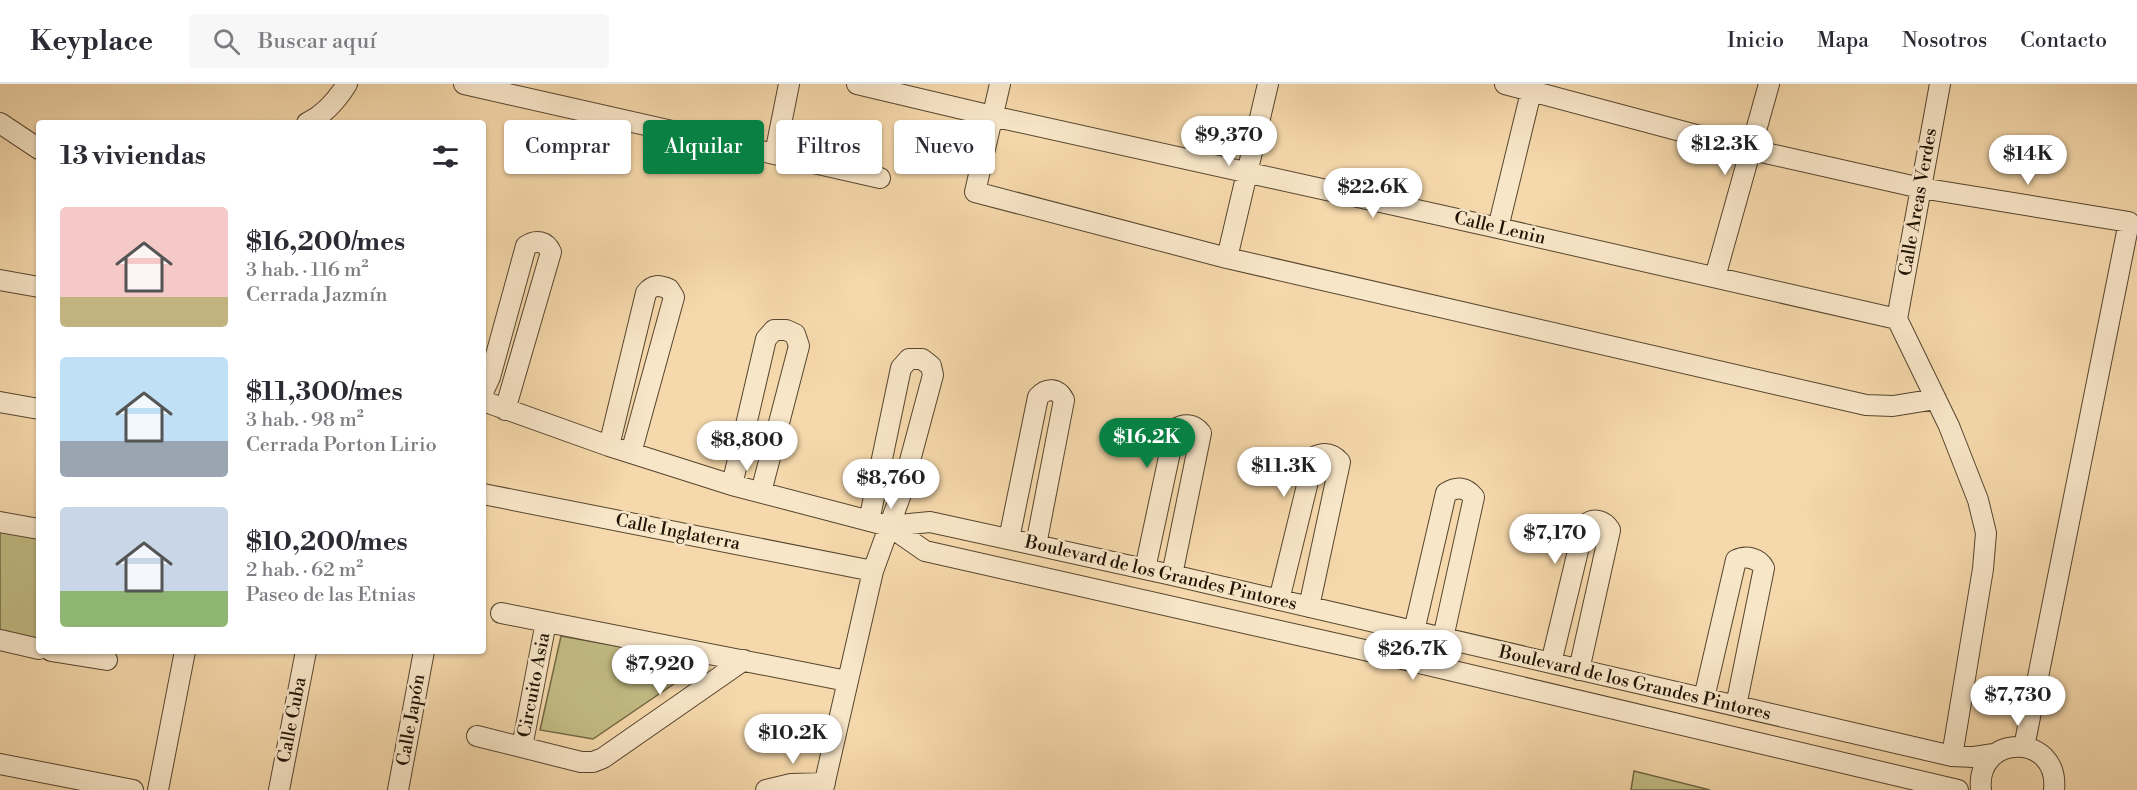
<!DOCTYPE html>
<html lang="es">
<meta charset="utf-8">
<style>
body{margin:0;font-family:"Libre Bodoni",serif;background:#f7f7f7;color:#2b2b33;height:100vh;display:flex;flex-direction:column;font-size:22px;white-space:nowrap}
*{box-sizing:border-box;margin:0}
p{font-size:20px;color:#7c7c81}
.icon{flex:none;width:33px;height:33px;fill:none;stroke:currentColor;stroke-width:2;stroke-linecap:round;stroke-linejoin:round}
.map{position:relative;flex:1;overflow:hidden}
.sheet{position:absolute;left:36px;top:36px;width:450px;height:534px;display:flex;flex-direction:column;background:#fff;border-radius:6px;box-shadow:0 2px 4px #0004}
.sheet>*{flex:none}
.hud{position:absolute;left:504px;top:36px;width:570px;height:54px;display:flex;gap:12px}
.price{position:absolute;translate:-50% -51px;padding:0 14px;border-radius:21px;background:#fff;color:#222;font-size:20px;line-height:39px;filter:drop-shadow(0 2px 3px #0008)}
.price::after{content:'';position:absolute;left:50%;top:36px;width:18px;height:14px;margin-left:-9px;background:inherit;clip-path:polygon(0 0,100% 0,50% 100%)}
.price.selected{background:#0b8043;color:#fff}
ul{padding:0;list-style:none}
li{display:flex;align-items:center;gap:18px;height:150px;padding:0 24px}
li span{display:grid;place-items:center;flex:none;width:168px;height:120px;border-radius:6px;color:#555}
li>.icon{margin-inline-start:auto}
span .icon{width:72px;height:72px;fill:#fffc;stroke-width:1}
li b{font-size:26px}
h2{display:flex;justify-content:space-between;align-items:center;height:72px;padding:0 24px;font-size:26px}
.chip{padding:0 21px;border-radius:6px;background:#fff;box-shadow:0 2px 4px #0004;font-size:21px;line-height:54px}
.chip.selected{background:#0b8043;color:#fff}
header{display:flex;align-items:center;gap:36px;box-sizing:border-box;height:84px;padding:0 30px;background:#fff;border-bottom:2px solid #e1e1e2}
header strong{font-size:28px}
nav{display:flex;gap:33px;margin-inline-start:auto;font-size:21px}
.search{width:420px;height:54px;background:#f7f7f7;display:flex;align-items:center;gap:15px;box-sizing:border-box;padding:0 21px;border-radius:6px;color:#7c7c81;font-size:22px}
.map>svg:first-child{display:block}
.green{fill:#c2bc84;stroke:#726844;stroke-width:1.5}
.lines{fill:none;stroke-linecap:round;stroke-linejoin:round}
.minor-casing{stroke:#56452e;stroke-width:22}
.minor{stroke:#f8e6c8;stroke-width:20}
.labels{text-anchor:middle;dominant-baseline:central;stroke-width:5;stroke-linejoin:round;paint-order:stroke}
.street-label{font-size:18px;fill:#211405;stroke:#f8e6c8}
</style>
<header>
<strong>Keyplace</strong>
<div class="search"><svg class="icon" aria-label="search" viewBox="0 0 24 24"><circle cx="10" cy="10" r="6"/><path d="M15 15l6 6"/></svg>Buscar aquí</div>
<nav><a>Inicio</a><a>Mapa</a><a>Nosotros</a><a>Contacto</a></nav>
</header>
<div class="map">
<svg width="2137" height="706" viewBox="0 0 2137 706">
<rect width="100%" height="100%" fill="#f5d8ab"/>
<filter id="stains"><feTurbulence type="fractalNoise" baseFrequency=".00333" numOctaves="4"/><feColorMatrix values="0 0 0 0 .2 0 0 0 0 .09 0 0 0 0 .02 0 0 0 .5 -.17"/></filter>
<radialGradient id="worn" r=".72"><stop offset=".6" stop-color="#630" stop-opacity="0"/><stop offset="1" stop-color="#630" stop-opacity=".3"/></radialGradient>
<!-- green -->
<path class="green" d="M0,444L39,451V558L0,550Z
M561,552L706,578L593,655L540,646Z
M1634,687L1710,706H1631Z"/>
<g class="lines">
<defs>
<path id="minor" d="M464,0L880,94
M857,0L992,32L1498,144L1897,235
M1000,0L975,108L1227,174L1866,321L1893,322L1936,315
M1505,0L1752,66L1921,104L2129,138L2024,663
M0,39L39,65
M307,39C324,31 337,16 347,0
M775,70L789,0
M1498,144L1533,0
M1227,174L1268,0
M1715,193L1769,0
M0,196L39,203
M1897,235L1949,342L1978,416L1986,449L1983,485L1952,672
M1897,235L1940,0
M483,308L490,293L526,162C536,155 546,157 551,168L505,326
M483,317L609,362L732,401L889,442L930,438L1172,491L1952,672L1974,673L1994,670
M0,318L39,325
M609,362L646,209C653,200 659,201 669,205L674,213L631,369
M732,401L766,255L774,246H786L795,250L799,262L761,408
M483,410L873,487
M0,438L39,445
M889,442L925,467L1360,565L1958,706
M1009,455L1038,313C1047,303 1058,304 1064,316L1036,461
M1145,485L1175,345C1185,339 1194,340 1201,349L1172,491
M1279,516L1314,373C1324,368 1332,369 1340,378L1309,523
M501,529L847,597
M1414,547L1446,409C1457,402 1466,403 1474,413L1443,554
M0,556L39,565
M51,567L107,576
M1551,579L1584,442C1593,433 1604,436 1610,446L1579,586
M1704,614L1736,476C1746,471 1759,474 1764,484L1736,622
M477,652L581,678H593L603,674L744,576
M522,663L546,538
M0,680L133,706
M158,706L185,567
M279,706L306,567
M398,706L424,567
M766,706L791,700L825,699
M823,706L873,487L901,410L933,291L931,282L922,275H909L901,284L869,437
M1981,706C1975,649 2060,648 2054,706"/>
</defs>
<!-- minor casing -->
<use href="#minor" class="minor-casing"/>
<!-- minor -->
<use href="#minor" class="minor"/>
</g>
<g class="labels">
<!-- street labels -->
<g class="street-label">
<text transform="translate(1918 118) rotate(-80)">Calle Areas Verdes</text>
<text transform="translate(1500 144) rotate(13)">Calle Lenin</text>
<text transform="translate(678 448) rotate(11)">Calle Inglaterra</text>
<text transform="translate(1161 489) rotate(13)">Boulevard de los Grandes Pintores</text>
<text transform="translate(1635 599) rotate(13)">Boulevard de los Grandes Pintores</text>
<text transform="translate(534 601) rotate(-79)">Circuito Asia</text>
<text transform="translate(292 636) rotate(-79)">Calle Cuba</text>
<text transform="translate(411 636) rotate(-80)">Calle Japón</text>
</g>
</g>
<rect width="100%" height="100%" filter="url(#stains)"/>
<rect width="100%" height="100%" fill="url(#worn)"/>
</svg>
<b class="price" style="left:1229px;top:83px">$9,370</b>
<b class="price" style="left:1725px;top:92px">$12.3K</b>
<b class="price" style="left:2028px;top:102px">$14K</b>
<b class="price" style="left:1373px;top:135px">$22.6K</b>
<b class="price selected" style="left:1147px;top:385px">$16.2K</b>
<b class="price" style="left:747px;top:388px">$8,800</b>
<b class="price" style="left:1284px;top:414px">$11.3K</b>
<b class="price" style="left:891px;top:426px">$8,760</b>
<b class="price" style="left:1555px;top:481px">$7,170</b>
<b class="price" style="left:1413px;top:597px">$26.7K</b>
<b class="price" style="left:660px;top:612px">$7,920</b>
<b class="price" style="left:2018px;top:643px">$7,730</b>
<b class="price" style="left:793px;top:681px">$10.2K</b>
<div class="hud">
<a class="chip">Comprar</a>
<a class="chip selected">Alquilar</a>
<a class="chip">Filtros</a>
<a class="chip">Nuevo</a>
</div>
<section class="sheet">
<h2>13 viviendas<svg class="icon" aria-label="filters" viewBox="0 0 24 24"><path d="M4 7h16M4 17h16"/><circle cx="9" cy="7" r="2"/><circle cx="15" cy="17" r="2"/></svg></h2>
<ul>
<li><span style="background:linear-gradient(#f6c9c9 75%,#c2b280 0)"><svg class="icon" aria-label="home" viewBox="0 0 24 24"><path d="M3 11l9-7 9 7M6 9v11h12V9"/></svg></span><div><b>$16,200/mes</b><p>3 hab. · 116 m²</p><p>Cerrada Jazmín</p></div></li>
<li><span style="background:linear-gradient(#bfe0f5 70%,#9aa5b1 0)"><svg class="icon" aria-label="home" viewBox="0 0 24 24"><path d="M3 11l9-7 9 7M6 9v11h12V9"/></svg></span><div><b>$11,300/mes</b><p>3 hab. · 98 m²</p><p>Cerrada Porton Lirio</p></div></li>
<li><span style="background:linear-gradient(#c9d6e8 70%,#8fb573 0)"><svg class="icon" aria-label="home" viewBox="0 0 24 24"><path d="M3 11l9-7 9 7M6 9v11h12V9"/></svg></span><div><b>$10,200/mes</b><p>2 hab. · 62 m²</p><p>Paseo de las Etnias</p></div></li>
</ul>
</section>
</div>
